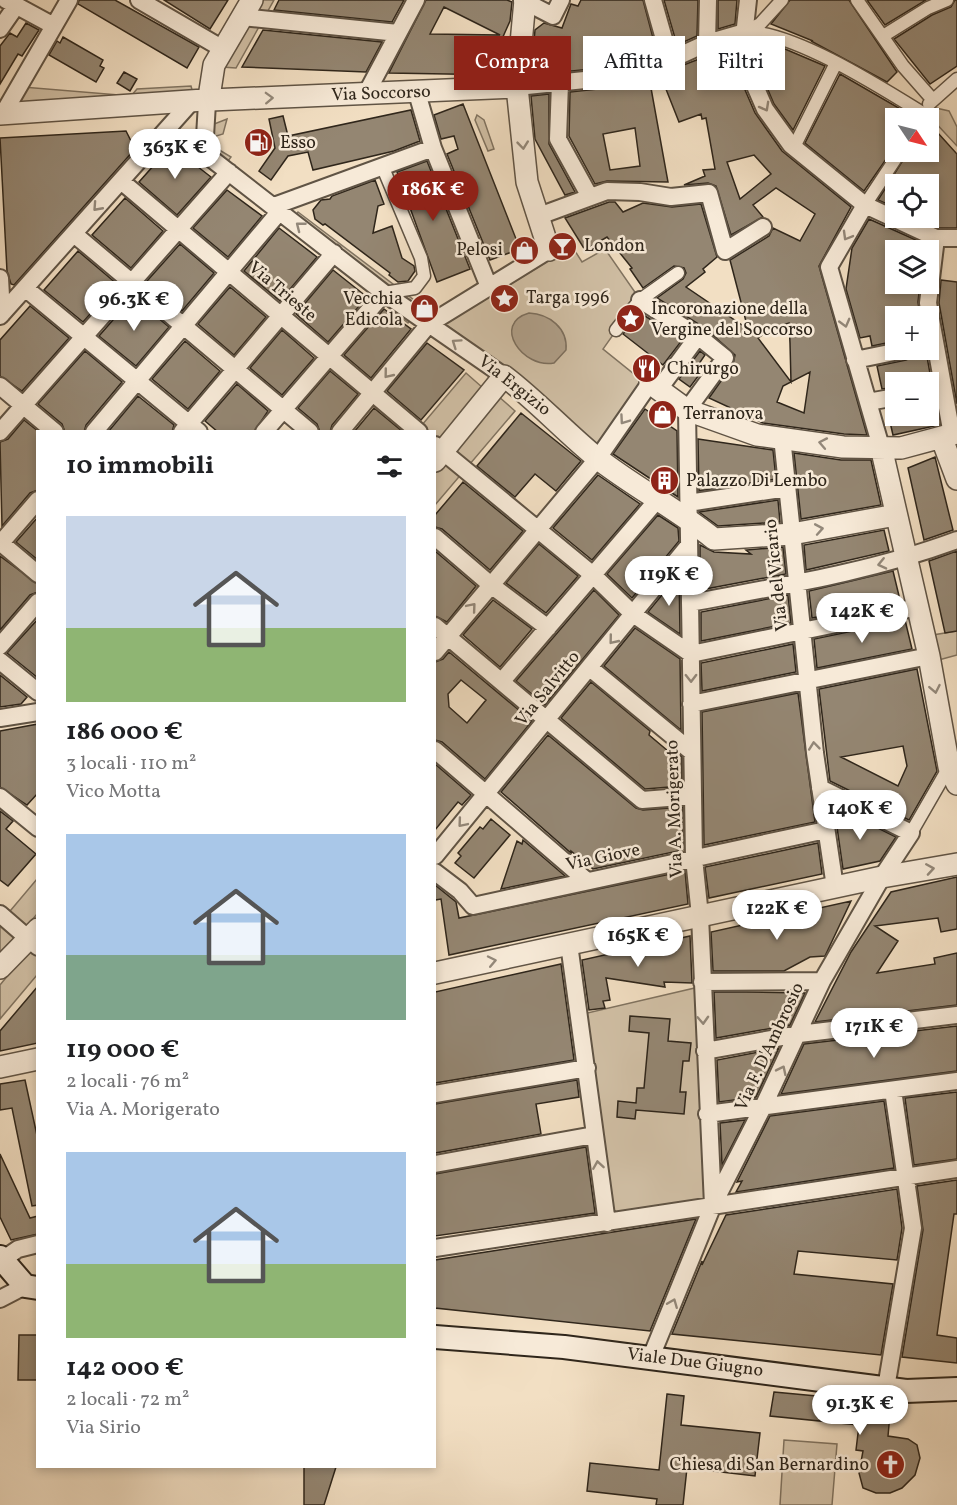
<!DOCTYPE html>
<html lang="it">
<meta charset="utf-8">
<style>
body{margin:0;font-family:Vollkorn,serif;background:#f6f6f6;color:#202124;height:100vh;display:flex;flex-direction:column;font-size:22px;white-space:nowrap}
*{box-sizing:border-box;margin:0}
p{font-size:20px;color:#757577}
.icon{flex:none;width:33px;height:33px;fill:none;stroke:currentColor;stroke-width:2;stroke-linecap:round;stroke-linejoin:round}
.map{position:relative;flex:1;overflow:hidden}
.panel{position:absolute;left:36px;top:430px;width:400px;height:1038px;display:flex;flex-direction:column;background:#fff;border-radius:0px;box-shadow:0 3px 9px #0003}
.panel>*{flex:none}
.guide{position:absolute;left:454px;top:36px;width:412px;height:54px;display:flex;gap:12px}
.needle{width:39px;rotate:125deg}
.tools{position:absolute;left:885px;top:108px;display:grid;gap:12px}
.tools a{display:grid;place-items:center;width:54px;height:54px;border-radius:0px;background:#fff;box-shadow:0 3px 9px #0003;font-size:30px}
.price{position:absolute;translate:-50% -51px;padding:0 14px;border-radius:21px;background:#fff;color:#222;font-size:20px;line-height:39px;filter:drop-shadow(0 2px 3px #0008)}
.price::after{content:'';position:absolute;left:50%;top:36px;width:18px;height:14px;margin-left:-9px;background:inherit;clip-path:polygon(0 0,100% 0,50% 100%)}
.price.selected{background:#8f2418;color:#fff}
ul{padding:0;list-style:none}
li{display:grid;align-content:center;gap:12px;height:318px;padding:0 30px}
li span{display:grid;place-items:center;height:186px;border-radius:0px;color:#555}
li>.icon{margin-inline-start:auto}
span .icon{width:108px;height:108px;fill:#fffc;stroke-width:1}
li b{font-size:26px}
h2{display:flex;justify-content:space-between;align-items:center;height:72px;padding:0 30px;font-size:26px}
.pill{padding:0 21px;border-radius:0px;background:#fff;box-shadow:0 3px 9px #0003;font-size:21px;line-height:54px}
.pill.selected{background:#8f2418;color:#fff}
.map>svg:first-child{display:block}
.green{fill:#d1c0a6;stroke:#807360;stroke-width:1.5}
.water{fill:#b0a08a;stroke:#7c6f5e;stroke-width:1.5}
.building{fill:#948672;stroke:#2f261b;stroke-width:1.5;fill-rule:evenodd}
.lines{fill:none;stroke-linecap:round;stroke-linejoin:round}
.pedestrian-casing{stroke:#605445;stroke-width:15}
.minor-casing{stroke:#605445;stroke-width:20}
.tertiary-casing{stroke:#605445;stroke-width:24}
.secondary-casing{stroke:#2f261b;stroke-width:26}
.pedestrian{stroke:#f7ead8;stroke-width:12}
.minor{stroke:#f7ead8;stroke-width:16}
.tertiary{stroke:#f7ead8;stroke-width:21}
.secondary{stroke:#f7ead8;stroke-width:22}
.oneway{stroke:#93887a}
.labels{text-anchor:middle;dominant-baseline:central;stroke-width:5;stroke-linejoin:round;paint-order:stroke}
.street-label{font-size:18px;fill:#2f261b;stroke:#f7ead8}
.poi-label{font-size:18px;fill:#2f261b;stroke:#f7ead8;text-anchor:start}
</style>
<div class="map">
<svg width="957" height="1505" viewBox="0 0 957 1505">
<rect width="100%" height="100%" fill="#f2dfc3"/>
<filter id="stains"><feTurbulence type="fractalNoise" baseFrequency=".00333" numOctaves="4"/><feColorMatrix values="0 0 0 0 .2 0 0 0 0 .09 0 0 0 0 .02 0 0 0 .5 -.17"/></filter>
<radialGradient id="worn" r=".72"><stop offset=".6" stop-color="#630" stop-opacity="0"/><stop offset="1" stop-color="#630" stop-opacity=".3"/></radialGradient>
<!-- green -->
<path class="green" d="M260,0H274L236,68L222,67Z
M191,86L194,97L10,111L23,87L131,96L137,89Z
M936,108L949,111L957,127V146L932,119Z
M477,115L484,120L494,149L488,151L475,120Z
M227,119L223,134L216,136V148L231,157L225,165L209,151V126Z
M298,212L414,300L417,308L408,323L287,228Z
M570,243L582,262L605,249L639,298L603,349L645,383L595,450L505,367L445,324L545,263Z
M466,373L483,388L435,444V432H416Z
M498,396L515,411L435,505V470Z
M957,631V655L935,661L933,635Z
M37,879V914L0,958V923Z
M37,940V975L0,1019V985Z
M699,987L709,1203L609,1219L583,1014Z
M784,1440L837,1444L832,1505H780Z"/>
<!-- water -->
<path class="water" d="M529,313C549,314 568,328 566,350L554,363C523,369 491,324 529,313Z"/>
<!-- building -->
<path class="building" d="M79,0H115L199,47L187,68L78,4Z
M164,0H228L210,29Z
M279,0H404L392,22L274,10Z
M426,0H507L512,2L510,21L490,66L506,54L505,75L389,73ZM444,7L500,35L430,34Z
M581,0H643L657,53L602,68L531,75L535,30L544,23L562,28L571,4L578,6Z
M664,0H698L697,36L677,45Z
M718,0H737L735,24L718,29Z
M790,0H849L897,72L887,82L811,41H813L771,24Z
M867,0H926L885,25Z
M955,0H957V66L930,84L894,39L932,15L951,7Z
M26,23L39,30L22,56L18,54L0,84V46L10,33L17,37Z
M263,30L382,42L366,72L242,67Z
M63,37L103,60L100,66L104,68L96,82L49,55L57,41L60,43Z
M754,41L785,49L825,66L793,130L774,104L759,69Z
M733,46L739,76L755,113L782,151L851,207L819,266L867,435L844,434L763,423L709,398L733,364L735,355L705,328L657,298L683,279L686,273L684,268L674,266L643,288L630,269L632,268L607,237L585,250L565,218L609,202H615L623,212L643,203L672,207L701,204L717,257L703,269L705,272L686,287L748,329L730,260L769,236L773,228L800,241L815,214L776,188L753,205L763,217L731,235L716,186L708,183L684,185L705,176L703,170L715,169L706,118L702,119L701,114L679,122L660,74ZM754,155L771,174L740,199L727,162ZM789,323L790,343L791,382L758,338L771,329ZM810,372L804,413L777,402L783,386Z
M124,72L137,79L130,91L117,83Z
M840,74L916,118H896V145L864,191L805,143Z
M649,77L668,182L607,181L595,184L569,136L570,92L607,88ZM635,128L640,166L610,170L603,134Z
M549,94V144L575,192L565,195L535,139L531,96Z
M463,104L520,249L490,260L447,154L458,149L454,136L441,139L434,115Z
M411,110L420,141L394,151L313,170L308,152L288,156L271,180L259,171L275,148L269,119L283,116L288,136Z
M928,122L957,154V228H938L917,218H928V184H896V208L878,200L908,152H928Z
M126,131L135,149L14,285L11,284L7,271L0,138Z
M171,146L211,177L177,215L139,182Z
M427,161L470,269L437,282L397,172Z
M375,180L384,204L378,206L373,233L392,226L402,258L414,266L415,271L408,281L398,282L389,275L390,273L325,224L323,225L315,219L313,210L321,200L330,199L332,196Z
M227,190L262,216L228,257L193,228Z
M125,198L163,231L131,268L92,235Z
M869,219L925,244L924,250H896V284H920L918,302L920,316H896V341L872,346L870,336L860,338L846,289L852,248Z
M279,228L317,257L280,301L244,271Z
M180,244L214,273L182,311L147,281Z
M78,251L117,284L83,322L44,290Z
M333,270L367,297L328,342L296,314Z
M941,280L957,282V404L939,303Z
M230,287L266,317L234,355L198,324Z
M133,297L169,327L136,366L99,336Z
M30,306L69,338L22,391L0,376V340Z
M384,309L411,329L371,378L344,355Z
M640,313L683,339L663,365L623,334Z
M282,330L314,358L282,395L250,368Z
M185,341L220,371L188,409L152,379Z
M427,343L464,370L421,420L387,391Z
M85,351L122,382L86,425L84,432H65L62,424L38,404Z
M700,351L705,355L694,371L699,375L690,387L679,379Z
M926,351L931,379L921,382H896V387L882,389L877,366L906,360Z
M330,371L358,394L332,425L330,432H320L317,424L298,408Z
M237,384L268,411L254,432H218L205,421Z
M138,396L174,425L172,432H108Z
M935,399L939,425L893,435L887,409L896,408V416H928V400Z
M374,408L403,432H354Z
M645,409L677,431L678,497L613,454Z
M521,413L581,461L556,491L535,474L515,497L477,466Z
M24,420L39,432L38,490L30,493L2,526L0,442L8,439Z
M698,439L773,450L776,479L699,491Z
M794,453L841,460H871L881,505L801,519Z
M935,457L953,530L924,540L908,468Z
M598,475L640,504L592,560L553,528Z
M463,482L523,531L490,570L442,529L435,527V515Z
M778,500L780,522L718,526L699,512Z
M658,515L678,528L679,541L632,598L607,574Z
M38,517V560L16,542Z
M884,530L889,551L806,570L804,545Z
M539,544L578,576L546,613L506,583Z
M700,545L714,552L751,554L746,550L783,547L786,574L700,590Z
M435,551L476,586L447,622L435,616Z
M957,551V631L945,633L929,561Z
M0,556L38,584V592L30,595L0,630Z
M893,571L900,600L812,618L809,591Z
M679,574L680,634L648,612Z
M594,590L619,615L545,705L516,681Z
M788,595L791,623L701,641V612Z
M493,600L532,629L500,667L463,635Z
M38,619V678L7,653Z
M905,620L912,649L817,668L814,639Z
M635,628L680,659L681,730L604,666Z
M793,644L796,672L702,691L701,663Z
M449,652L532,721L485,779L442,742L435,740V662L443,659ZM461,680L486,700L467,723L449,707L448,694Z
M917,669L937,771L909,820L830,781L819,689ZM903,746L907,766L898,786L841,757Z
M0,675L27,697L21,704L0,707Z
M591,682L650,731L649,735L668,751L673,750L682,757V786L645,789L561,718Z
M798,693L815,822L704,845L702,712Z
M38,724V793L27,805L0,787V731Z
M548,735L636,808L643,810L683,807V850L593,869L571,851V853L501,792Z
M435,764L471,795L462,805L458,802L435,830Z
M834,806L896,837L880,861L843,869Z
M0,811L13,821L6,829L36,854L8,886L0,880Z
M491,819L510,835L474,878L455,863L461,856L458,853L480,827L483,829Z
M523,840L565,876L501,889L517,841L522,844Z
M818,843L822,874L709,898L705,867Z
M685,871L688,904L449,955L441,899L435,900V885L456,902L459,918Z
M957,877V929L941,932L938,918L875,926L898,941L877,973L935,964L934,958L957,953V1005L815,1022L851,952L891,892Z
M851,901L825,956L810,957L784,971H713L711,932Z
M690,936L692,983L664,982L665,987L606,978L610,1000L603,1001L605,1008L589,1010L582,960Z
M561,964L574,1060L435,1083V992Z
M38,986V1043L0,1051V1031Z
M714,992H746L805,993L790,1025L716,1038Z
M630,1016L670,1019L668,1041L691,1043L689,1061H683L680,1092H686L684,1114L636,1110L635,1119L617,1117L618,1101L636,1103L637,1088H644L649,1033L629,1031Z
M957,1026V1071L781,1094L804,1044Z
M779,1048L756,1097L719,1102L717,1060Z
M25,1080L38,1140V1205L32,1206L12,1108L0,1110V1084Z
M577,1080L579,1097L536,1104L541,1134L435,1153V1104Z
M957,1092V1159L914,1165L905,1098Z
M884,1101L894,1168L736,1192L742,1181L737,1182L770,1116Z
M745,1120L722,1165L720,1123Z
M586,1147L595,1213L435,1236V1174Z
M0,1154L30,1218L38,1216V1234L11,1240L0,1217Z
M957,1180V1214H954L937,1335L957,1338V1363L902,1357L923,1230L917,1186Z
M897,1189L902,1228L897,1260L798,1251L794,1274L893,1284L881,1355L672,1334L702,1261V1265L726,1215Z
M696,1219L650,1331L435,1308V1260Z
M19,1335H38V1380H18Z
M774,1392L891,1403L888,1436L908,1439L917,1445L920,1458L915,1475L902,1488L890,1493H876L863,1488L859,1473L863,1451L856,1450L859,1425L770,1416Z
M667,1394L684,1396L681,1425L760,1433L755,1476L687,1468L683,1505H656L657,1499L587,1491L590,1463L659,1470Z
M304,1467H336L324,1505H304Z"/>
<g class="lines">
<defs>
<path id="pedestrian" d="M857,0L903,66L932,99
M746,31L760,24L782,0
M745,32C793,31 882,88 924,114
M883,36L928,8L947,0
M929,104L957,79
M794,147L836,63
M383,168L421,258L424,276L415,288L384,293
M865,205L900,152
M616,330L640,300L678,273
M911,833L949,767"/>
<path id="minor" d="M6,0L54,26
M139,0L223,49
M522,0L553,16L561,0
M653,0L670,60
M748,0L743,45L749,72L765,109L791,145L865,205L936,238H957
M242,17L398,33
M0,29L16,6
M707,43L708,0
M560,83L558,139L590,197
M517,87L604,78L670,60L707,43L745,32
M417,93L433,148L489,287
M366,94L416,0
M207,103L204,153L384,293L504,376
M3,114L69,0
M121,181L419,432
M865,205L829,267L881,447
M274,206L433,148
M539,216L607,191L640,192L671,197L709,193L725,251L763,227
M74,234L310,432
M936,238L928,303L952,435
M0,278L2,314
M25,288L199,432
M640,300L698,336L725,358L687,410L694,858L700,916L713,1205
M0,316L192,101
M855,360L904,350
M0,386L55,432
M659,389L698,336
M928,390L943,387
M868,402L896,397
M0,432L229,172
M94,432L280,211
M182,432L334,253
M264,432L384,293
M340,432L429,324L549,250
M782,437L815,753L835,887
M435,445L593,575L633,614L691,654L918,607
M688,503L787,488
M435,537L491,585L548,628
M0,542L38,574
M0,544L38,500
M690,603C780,586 871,572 957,540
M435,626L642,800L693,796
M0,646L38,602
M435,652L598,458L650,383
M0,661L38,692
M590,668L692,752
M502,681L658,499
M691,704L929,656
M0,718L38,712
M435,750L587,881
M0,797L38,828
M435,856L689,545
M435,872L460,891L473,906L826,830
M0,914L38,947
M569,944L607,1223
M702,982L822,981
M705,1051L799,1034L957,1015
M435,1094L587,1068
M707,1114L957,1081
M435,1164L594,1135
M435,1248L957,1169
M2,1260L18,1249L38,1244
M0,1299L25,1286
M651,1357L713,1205L763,1107L822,981L882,877L911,833L820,788
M886,1388L913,1228L893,1090"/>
<path id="tertiary" d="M525,0L517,87L527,182L549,250
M209,97L214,65L252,0
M211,100L517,87
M0,114L204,100
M650,383L687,410L757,435L843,447L901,448L957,433
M942,439L957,479
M881,447L929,656L949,767L957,784
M435,461L504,376C537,401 565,432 597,458C634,487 677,509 714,539L792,534L896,515
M0,968L38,929
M435,973L882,877L957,864
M0,1067L38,1059"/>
<path id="secondary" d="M0,1257L25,1286L38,1288
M435,1337L564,1347L906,1391L957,1389"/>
</defs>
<!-- pedestrian casing -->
<use href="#pedestrian" class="pedestrian-casing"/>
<!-- minor casing -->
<use href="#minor" class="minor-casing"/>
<!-- tertiary casing -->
<use href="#tertiary" class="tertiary-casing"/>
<!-- secondary casing -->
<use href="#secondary" class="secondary-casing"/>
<!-- pedestrian -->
<use href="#pedestrian" class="pedestrian"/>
<!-- minor -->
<use href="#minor" class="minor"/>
<!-- tertiary -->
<use href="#tertiary" class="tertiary"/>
<!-- secondary -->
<use href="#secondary" class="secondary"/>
</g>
<!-- one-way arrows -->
<defs><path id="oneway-chevron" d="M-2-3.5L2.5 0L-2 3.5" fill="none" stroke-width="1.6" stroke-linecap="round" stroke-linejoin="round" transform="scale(1.5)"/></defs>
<g class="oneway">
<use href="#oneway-chevron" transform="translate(269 98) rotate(-2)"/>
<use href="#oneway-chevron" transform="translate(765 107) rotate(61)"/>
<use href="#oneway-chevron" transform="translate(523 145) rotate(84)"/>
<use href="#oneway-chevron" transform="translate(97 207) rotate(132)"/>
<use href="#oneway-chevron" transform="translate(300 226) rotate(-142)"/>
<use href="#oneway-chevron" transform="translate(847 236) rotate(120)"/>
<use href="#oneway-chevron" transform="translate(845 323) rotate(75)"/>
<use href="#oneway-chevron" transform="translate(456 343) rotate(-145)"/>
<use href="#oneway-chevron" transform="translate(388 374) rotate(129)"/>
<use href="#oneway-chevron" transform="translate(624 420) rotate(125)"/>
<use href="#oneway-chevron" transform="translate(823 443) rotate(-169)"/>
<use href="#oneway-chevron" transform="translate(819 529) rotate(-10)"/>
<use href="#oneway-chevron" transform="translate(882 564) rotate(167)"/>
<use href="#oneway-chevron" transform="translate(472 607) rotate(-50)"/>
<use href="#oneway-chevron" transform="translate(613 640) rotate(129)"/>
<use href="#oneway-chevron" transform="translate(691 678) rotate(89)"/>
<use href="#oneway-chevron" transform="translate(935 689) rotate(79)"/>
<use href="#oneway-chevron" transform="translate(814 746) rotate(-96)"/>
<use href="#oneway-chevron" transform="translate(462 823) rotate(130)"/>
<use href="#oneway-chevron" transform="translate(930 869) rotate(-9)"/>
<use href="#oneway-chevron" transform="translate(492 961) rotate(-12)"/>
<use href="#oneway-chevron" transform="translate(703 1020) rotate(87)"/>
<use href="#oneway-chevron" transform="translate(782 1070) rotate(-64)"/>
<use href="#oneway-chevron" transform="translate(598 1165) rotate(-99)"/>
<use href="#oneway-chevron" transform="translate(673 1303) rotate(-68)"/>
</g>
<!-- icons -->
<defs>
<symbol id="fuel-disc" viewBox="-11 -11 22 22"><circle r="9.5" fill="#8f2418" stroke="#f7ead8"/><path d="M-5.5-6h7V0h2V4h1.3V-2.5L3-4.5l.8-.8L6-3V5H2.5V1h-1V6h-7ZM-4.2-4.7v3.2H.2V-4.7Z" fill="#fff"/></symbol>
<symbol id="bar-disc" viewBox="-11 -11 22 22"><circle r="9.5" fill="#8f2418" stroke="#f7ead8"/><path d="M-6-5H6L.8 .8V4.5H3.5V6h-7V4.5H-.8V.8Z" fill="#fff"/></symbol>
<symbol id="shop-disc" viewBox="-11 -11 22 22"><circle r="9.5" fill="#8f2418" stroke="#f7ead8"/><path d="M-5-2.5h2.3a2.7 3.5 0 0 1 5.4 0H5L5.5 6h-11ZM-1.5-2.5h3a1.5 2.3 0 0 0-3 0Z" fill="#fff"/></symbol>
<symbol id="sight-disc" viewBox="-11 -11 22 22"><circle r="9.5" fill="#8f2418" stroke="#f7ead8"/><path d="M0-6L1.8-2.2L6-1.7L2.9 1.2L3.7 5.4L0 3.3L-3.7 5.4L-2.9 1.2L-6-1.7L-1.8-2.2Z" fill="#fff"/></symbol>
<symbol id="restaurant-disc" viewBox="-11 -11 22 22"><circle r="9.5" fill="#8f2418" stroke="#f7ead8"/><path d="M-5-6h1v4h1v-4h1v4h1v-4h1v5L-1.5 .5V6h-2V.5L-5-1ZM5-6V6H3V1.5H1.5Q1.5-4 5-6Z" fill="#fff"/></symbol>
<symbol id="building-disc" viewBox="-11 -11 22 22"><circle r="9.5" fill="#8f2418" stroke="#f7ead8"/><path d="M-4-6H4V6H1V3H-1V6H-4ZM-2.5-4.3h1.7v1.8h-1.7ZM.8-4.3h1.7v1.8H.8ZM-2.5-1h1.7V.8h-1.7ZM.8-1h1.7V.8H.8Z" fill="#fff"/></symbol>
<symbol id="church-disc" viewBox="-11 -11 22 22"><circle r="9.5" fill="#8f2418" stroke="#f7ead8"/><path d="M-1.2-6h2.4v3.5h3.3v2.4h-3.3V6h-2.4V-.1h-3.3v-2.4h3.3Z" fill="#fff"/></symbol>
</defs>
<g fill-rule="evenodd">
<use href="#fuel-disc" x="242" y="126" width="33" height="33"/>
<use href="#bar-disc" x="546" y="230" width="33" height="33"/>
<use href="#shop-disc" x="508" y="234" width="33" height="33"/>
<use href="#sight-disc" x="488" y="282" width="33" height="33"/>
<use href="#shop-disc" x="408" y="292" width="33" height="33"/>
<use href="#sight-disc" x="614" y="302" width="33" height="33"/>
<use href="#restaurant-disc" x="630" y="352" width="33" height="33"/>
<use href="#shop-disc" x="646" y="398" width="33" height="33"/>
<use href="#building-disc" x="648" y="464" width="33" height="33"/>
<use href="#church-disc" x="874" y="1448" width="33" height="33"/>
</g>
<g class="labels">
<!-- street labels -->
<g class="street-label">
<text transform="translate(381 94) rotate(-2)">Via Soccorso</text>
<text transform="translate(282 292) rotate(40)">Via Trieste</text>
<text transform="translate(514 386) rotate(38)">Via Ergizio</text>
<text transform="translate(777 575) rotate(-96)">Via del Vicario</text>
<text transform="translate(548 689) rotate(-51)">Via Salvitto</text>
<text transform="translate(675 809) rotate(-92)">Via A. Morigerato</text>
<text transform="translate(603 858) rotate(-12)">Via Giove</text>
<text transform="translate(770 1047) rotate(-65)">Via F. D'Ambrosio</text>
<text transform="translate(695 1363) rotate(7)">Viale Due Giugno</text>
</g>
<!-- poi labels -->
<g class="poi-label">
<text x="280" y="143">Esso</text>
<text x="584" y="246">London</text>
<text x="503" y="250" text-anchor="end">Pelosi</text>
<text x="526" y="298">Targa 1996</text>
<text x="403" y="299" text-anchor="end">Vecchia<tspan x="403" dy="21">Edicola</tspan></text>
<text x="651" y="309">Incoronazione della<tspan x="651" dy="21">Vergine del Soccorso</tspan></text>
<text x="667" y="369">Chirurgo</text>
<text x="683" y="414">Terranova</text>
<text x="686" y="481">Palazzo Di Lembo</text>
<text x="869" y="1465" text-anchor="end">Chiesa di San Bernardino</text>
</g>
</g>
<rect width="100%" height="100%" filter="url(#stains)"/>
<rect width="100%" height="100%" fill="url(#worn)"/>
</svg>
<div class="tools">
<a><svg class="needle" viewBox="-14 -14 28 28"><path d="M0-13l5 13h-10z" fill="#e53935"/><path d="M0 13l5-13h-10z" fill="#757577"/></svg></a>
<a><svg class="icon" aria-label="locate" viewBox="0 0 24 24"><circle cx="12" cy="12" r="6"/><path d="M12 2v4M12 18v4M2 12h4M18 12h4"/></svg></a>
<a><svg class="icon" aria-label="layers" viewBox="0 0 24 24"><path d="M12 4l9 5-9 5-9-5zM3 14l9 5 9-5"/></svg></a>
<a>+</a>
<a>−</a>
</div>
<b class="price" style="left:175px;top:180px">363K €</b>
<b class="price selected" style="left:433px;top:222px">186K €</b>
<b class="price" style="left:134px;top:332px">96.3K €</b>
<b class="price" style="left:669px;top:607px">119K €</b>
<b class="price" style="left:862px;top:644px">142K €</b>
<b class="price" style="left:860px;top:841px">140K €</b>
<b class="price" style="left:777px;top:941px">122K €</b>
<b class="price" style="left:638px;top:968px">165K €</b>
<b class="price" style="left:874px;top:1059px">171K €</b>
<b class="price" style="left:860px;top:1436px">91.3K €</b>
<div class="guide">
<a class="pill selected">Compra</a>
<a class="pill">Affitta</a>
<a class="pill">Filtri</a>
</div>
<section class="panel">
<h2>10 immobili<svg class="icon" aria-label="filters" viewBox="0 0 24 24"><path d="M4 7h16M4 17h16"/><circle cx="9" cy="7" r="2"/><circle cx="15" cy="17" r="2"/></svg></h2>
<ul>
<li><span style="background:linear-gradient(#c9d6e8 60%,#8fb573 0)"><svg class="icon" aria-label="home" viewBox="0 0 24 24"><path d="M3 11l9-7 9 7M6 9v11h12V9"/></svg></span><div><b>186 000 €</b><p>3 locali · 110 m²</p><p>Vico Motta</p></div></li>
<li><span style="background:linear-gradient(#a9c7e8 65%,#7fa58c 0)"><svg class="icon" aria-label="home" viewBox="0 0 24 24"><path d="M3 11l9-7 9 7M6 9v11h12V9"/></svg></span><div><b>119 000 €</b><p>2 locali · 76 m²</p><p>Via A. Morigerato</p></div></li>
<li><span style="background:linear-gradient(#a9c7e8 60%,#8fb573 0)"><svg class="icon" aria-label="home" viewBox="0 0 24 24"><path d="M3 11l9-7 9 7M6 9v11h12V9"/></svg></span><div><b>142 000 €</b><p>2 locali · 72 m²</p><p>Via Sirio</p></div></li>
</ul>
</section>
</div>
